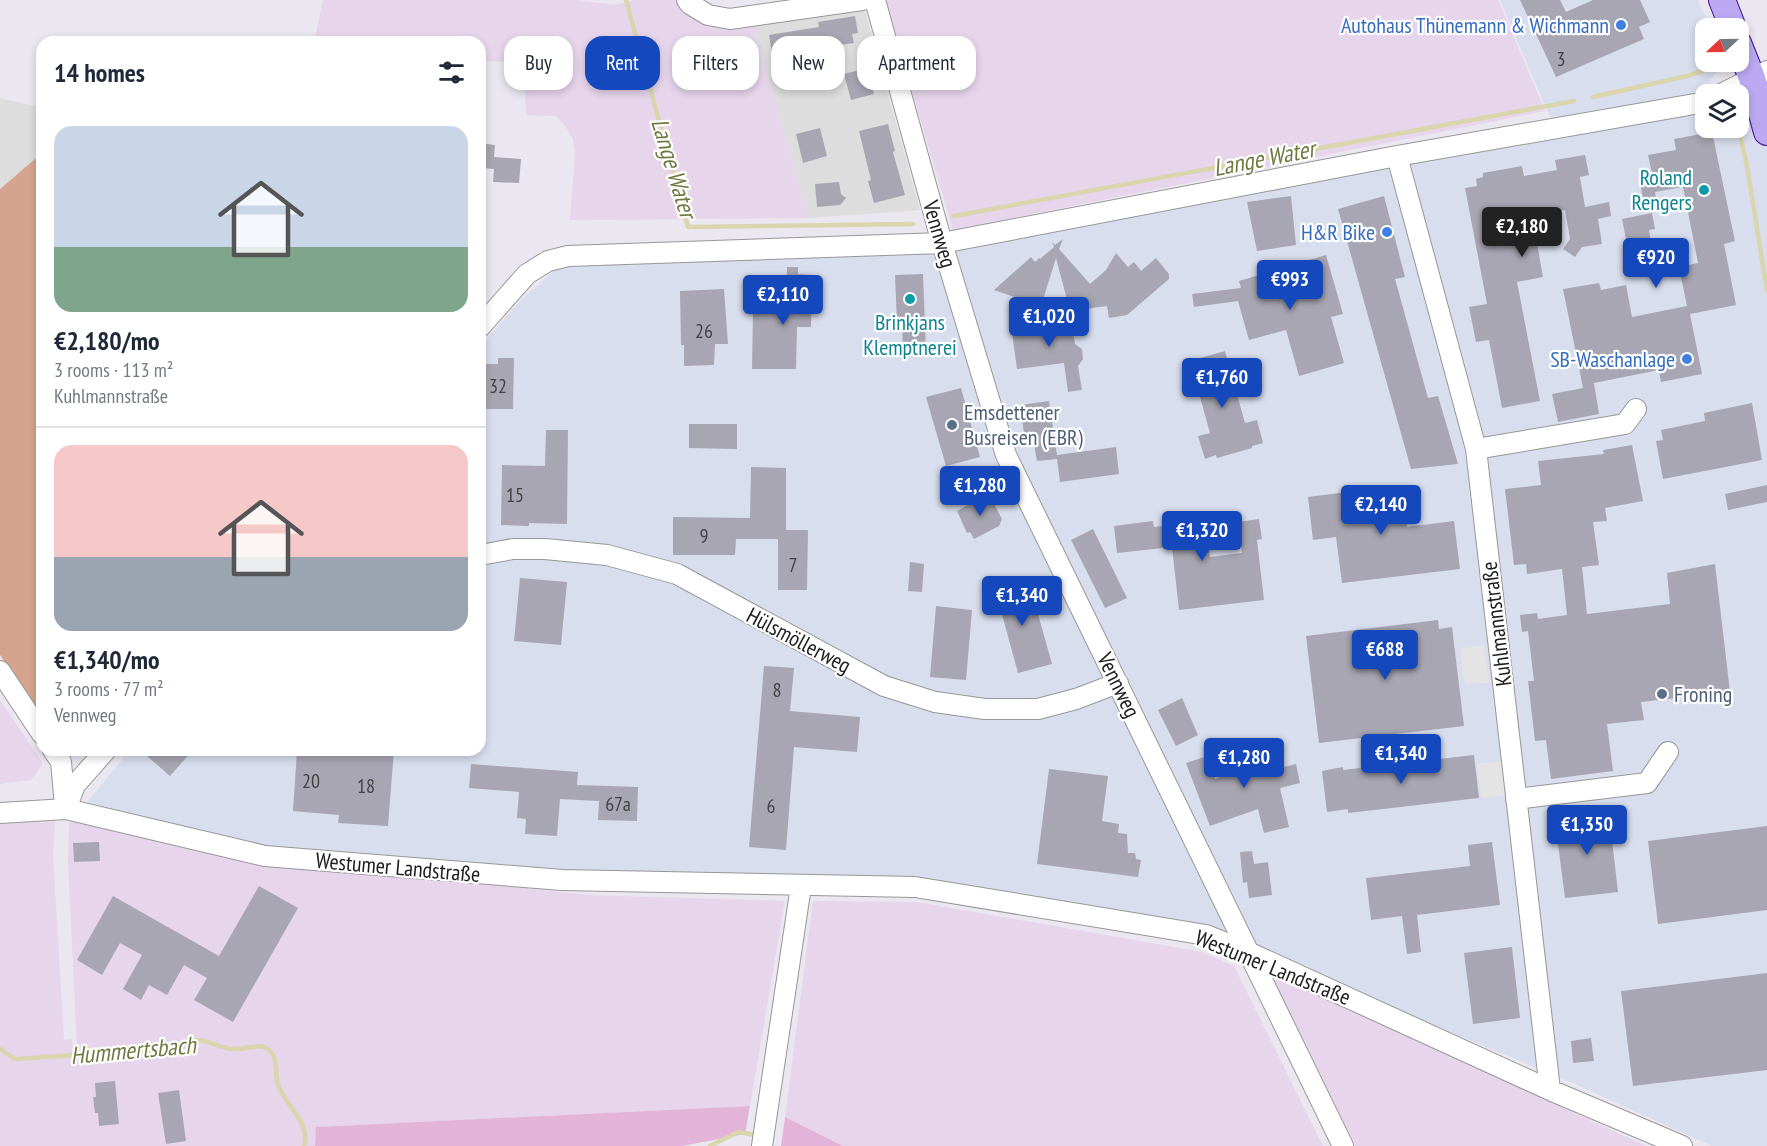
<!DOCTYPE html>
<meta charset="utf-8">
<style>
body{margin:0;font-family:"PT Sans Narrow",sans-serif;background:#f6f6f7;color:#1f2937;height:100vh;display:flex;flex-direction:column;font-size:22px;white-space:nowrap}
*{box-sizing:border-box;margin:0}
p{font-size:20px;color:#747a83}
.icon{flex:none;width:33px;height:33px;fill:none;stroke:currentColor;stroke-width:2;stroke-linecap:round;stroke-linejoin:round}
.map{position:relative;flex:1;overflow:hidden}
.panel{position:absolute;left:36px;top:36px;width:450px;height:720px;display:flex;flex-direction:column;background:#fff;border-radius:18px;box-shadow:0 3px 9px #0003}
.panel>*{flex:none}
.guide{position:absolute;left:504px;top:36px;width:570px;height:54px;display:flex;gap:12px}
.needle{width:39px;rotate:248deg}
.tools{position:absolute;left:1695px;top:18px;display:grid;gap:12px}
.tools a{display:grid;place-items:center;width:54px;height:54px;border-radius:12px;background:#fff;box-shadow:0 3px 9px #0003;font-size:30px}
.price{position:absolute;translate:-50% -51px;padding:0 14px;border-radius:6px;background:#1448bc;color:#fff;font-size:20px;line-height:39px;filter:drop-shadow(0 2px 3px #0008)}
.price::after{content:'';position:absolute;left:50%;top:36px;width:18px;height:14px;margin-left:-9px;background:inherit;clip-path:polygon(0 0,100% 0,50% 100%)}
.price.on{background:#222;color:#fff}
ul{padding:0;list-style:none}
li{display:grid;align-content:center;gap:12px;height:318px;padding:0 18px}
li+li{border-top:2px solid #e0e1e3}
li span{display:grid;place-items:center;height:186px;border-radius:18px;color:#555}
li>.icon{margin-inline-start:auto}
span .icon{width:108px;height:108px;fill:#fffc;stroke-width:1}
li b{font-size:26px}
h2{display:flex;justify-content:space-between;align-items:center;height:72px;padding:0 18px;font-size:26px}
.pill{padding:0 21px;border-radius:18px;background:#fff;box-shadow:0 3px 9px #0003;font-size:21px;line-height:54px}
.pill.on{background:#1448bc;color:#fff}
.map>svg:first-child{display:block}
.residential{fill:#ddddde}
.commercial{fill:#d9deee}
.farmland{fill:#e7d5ec}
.grass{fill:#e4b3da}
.pitch{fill:#d6a48e}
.parking{fill:#e4e4e4}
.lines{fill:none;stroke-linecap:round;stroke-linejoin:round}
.stream{stroke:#d9d5ac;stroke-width:4.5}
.building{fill:#a8a6b2}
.minor-casing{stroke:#979797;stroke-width:22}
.major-casing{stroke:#3d0f8d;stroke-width:28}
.minor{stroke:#fff;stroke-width:20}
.major{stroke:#bca9f3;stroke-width:26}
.shop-dot{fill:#3f7fe0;stroke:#fff;stroke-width:2}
.culture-dot{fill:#0f9aa8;stroke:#fff;stroke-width:2}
.service-dot{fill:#5c6f8a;stroke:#fff;stroke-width:2}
.labels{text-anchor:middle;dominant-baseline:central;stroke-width:4.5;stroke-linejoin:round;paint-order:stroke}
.number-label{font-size:20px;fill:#424244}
.shop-label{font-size:22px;fill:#366cbe;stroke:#fff;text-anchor:end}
.culture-label{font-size:22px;fill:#0d838f;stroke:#fff;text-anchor:end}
.street-label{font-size:22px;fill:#202020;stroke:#fff}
.service-label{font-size:22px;fill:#4e5e75;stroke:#fff;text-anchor:start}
.water-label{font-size:24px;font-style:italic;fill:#6f7a41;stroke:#fff}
</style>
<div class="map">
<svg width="1767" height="1146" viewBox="0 0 1767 1146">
<rect width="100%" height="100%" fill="#eae7f0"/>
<!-- residential -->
<path class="residential" d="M862,0L920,210L809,218L753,26L841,10Z
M0,98L42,108V153L0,189Z"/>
<!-- commercial -->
<path class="commercial" d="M1500,0H1698L1710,28H1706V62L1723,63L1704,89L1706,95V128H1738L1739,117L1767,107V1146H1712L1566,1080L1350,991L1248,946L968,888L564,873L337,851L259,846L87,802L130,750H480V347L521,300L560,266L926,254L1330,178L1559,138Z"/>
<!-- farmland -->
<path class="farmland" d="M323,0H578L614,5L634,0H677L693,14L710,22L753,26L809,218L570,220L575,154L573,139L566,127L556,116L526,115L524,62L480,61V42H314Z
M885,0H1498L1545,111L953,230Z
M0,700L43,763L31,780L0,784Z
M74,818L332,868L588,895L785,901L750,1106L317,1127L315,1146H0V824L55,821L53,855L64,1040L72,1039L73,1050L77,1049L68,861L69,821Z
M813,901L917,902L1202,952L1234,966L1323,1146H843L785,1117Z
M1269,973L1646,1146H1355Z"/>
<!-- grass -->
<path class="grass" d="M750,1106L745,1134L682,1146H315L316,1127Z
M785,1117L843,1146H781Z"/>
<!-- pitch -->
<path class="pitch" d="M42,153V717L0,655V189Z"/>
<!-- parking -->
<path class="parking" d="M1484,645L1489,683L1465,684L1460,648Z
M1502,761L1505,795L1481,798L1477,764Z"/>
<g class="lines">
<!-- stream -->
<path class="stream" d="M626,0L688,227L913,224
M1593,97L1687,76L1716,66
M1738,127L1747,166L1767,291
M954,216L1574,101
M0,1049L15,1059L170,1049C178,1046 187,1041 196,1040C209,1040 219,1048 232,1049C243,1051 258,1042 268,1049C279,1057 274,1073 278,1084C284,1105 311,1122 304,1146
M710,1146L738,1132L756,1135"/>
</g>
<!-- building -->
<path class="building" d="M1520,0H1560L1566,12L1593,0H1640L1650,22L1639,27L1644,39L1556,77Z
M855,16L858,33L852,34L854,43L772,54L769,35L819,27L818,22Z
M867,68L874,94L851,100L844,74Z
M888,124L895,151L893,152L905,195L874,203L868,181L871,180L859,131Z
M820,128L827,156L803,163L796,134Z
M1712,132L1735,241L1724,244L1736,305L1690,314L1702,374L1661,382L1659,370L1594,383L1599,414L1558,422L1552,394L1583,388L1563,289L1599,283L1601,290L1626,285L1632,317L1687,306L1679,267L1698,263L1683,187L1655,192L1656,198L1643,200L1640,181L1653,178L1648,155L1676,150L1674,139Z
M480,143L495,145L494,157L521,159L519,183L493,182L494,169L480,168Z
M1585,155L1589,175L1580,177L1585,207L1609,202L1611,216L1598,219L1602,244L1582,247L1575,257L1563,249L1570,239L1565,210L1532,216L1543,277L1517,282L1540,401L1502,408L1489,340L1476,342L1469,307L1487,304L1465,188L1477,186L1476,179L1483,177V173L1522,166L1524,176L1557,170L1555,160Z
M839,182L841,194L846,198L840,205L817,207L815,184Z
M1291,196L1296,245L1257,251L1247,202Z
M1384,196L1405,277L1395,279L1428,398L1438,396L1458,464L1411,469L1338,209Z
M1652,213L1655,229L1649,230L1652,249L1629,254L1622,219Z
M1063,239L1059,249L1090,284L1106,270L1116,253L1128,267L1134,262L1141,271L1156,258L1169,274V279L1127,315L1109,318L1107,306L1070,311L1056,258L1041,306L994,290L1031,257L1035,262L1039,258L1040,259L1054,247L1052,242L1055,245Z
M1326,255L1343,314L1331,317L1344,363L1299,376L1286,330L1249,340L1238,301L1194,307L1192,294L1241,288L1239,281Z
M787,267H798V274L812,275L811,327H797L796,369H752L753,310H786Z
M923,274L926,351L903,352L902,324H897L895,275Z
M724,289L728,344H715L714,365L684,366V345H681L680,291Z
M1071,318L1075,344L1082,349L1083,359L1078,366L1082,390L1068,392L1064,363L1017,369L1011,326Z
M1225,351L1245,423L1257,420L1263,443L1252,446V448L1217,458L1216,455L1205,459L1198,436L1210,433L1190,361Z
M498,358H514L513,409H483L484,364H498Z
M961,388L980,457L946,466L926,397Z
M1049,401L1057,455L1116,447L1119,474L1060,482L1057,459L1037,461L1033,439L1025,440L1020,405Z
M1752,403L1762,460L1663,479L1656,441L1663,440L1661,430L1705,421L1704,413Z
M689,424H737V449L689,448Z
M546,430H568L567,524L529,523V526L501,525L502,465L545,466Z
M1632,445L1643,501L1605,508L1607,521L1593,522L1599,565L1582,567L1587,614L1670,604L1667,573L1715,564L1730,692L1641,702L1644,720L1607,724L1613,771L1551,779L1546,740L1535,741L1528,681H1534L1528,631L1522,632L1520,615L1537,613L1538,619L1567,615L1562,569L1527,574L1526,564L1514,565L1505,489L1541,485L1538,461L1604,454L1603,450Z
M751,467L786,468V530H808L807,590H778V539H736L735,555H673V517L750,518Z
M1402,485L1407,527L1454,521L1460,569L1342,583L1336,537L1313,540L1308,497Z
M1767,485V502L1728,510L1725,494Z
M989,494L1002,519L999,526L974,539L970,532L967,533L957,511Z
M1259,519L1262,539L1257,540L1264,600L1179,610L1172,547L1117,553L1114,526L1153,521L1154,527L1206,521L1210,557L1242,553L1238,522Z
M1093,529L1127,598L1105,608L1071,540Z
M910,562L924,564L922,592L908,591Z
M1021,577L1030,609L1036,607L1052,664L1018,673L994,585Z
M520,578L567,582L561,645L514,641Z
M936,606L972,610L966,680L930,677Z
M1438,620L1439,629L1452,627L1464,726L1319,743L1306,636Z
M764,666L794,668L790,711L860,717L857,752L794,747L786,850L749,847Z
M1182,698L1198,735L1176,746L1158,710Z
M1254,740L1258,773L1296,764L1300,783L1280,788L1289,827L1264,833L1258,809L1210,826L1186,763L1207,756L1215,779L1236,771L1233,742Z
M140,750H193L170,776Z
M297,750H394L388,826L338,823L339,815L293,811Z
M1474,755L1479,798L1348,813V809L1327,812L1322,771L1343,767V770Z
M471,764L578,772L577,785L638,787L637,821L598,820L599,801L560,799L557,836L525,834L526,819L517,818L519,792L469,788Z
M1049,769L1108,776L1102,821L1119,824L1118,833L1127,834L1128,853H1135L1136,859L1141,860L1138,877L1037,864Z
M1609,814L1618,892L1565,898L1555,821Z
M1767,826V910L1658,924L1648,841Z
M99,842L100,861L74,862L73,843Z
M1492,842L1500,905L1417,915L1421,952L1407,954L1402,916L1371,920L1366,878L1470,866L1468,845Z
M1252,851L1254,864L1268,862L1272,895L1249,898L1247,882L1243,883L1240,852Z
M259,886L298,908L233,1022L194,1000L207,978L184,965L167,995L149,985L141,1000L123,989L142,955L120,943L102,975L77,960L113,896L219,956Z
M1512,947L1520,1018L1473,1024L1464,953Z
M1767,973V1070L1633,1086L1621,991Z
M1591,1038L1594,1061L1573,1063L1571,1041Z
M115,1081L119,1124L99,1126L98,1113H95L93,1097H96L95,1083Z
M179,1090L186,1141L166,1144L158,1093Z"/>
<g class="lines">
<defs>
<path id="minor" d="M687,0L690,4L708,15L730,19L862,0
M875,0L942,243L1006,455L1343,1146
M1721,94L1767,71
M1397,156L1476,449L1550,1090
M480,327L527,274L548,261L568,256L942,243L1397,156L1706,102
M1476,449L1625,424L1636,409
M480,555L513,549H545L607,555L677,574L884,686L935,702L985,709H1038L1076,699L1118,683
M0,671L42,734
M53,750L61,762L65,806
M1516,799L1647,783L1668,752
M66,809L75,785L106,750
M0,813L66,809L265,856L562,880L915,887L1206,935L1248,952L1550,1090L1682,1146
M762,1146L801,886"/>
<path id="major" d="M1722,0L1733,28
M1738,43L1752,78L1767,132"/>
</defs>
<!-- minor casing -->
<use href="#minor" class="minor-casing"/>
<!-- major casing -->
<use href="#major" class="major-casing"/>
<!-- minor -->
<use href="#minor" class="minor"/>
<!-- major -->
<use href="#major" class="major"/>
</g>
<!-- markers -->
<g class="shop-dot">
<circle cx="1621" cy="25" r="6"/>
<circle cx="1387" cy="232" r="6"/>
<circle cx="1687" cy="359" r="6"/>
</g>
<g class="culture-dot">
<circle cx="1704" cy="190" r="6"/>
<circle cx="910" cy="299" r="6"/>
</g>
<g class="service-dot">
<circle cx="952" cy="425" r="6"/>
<circle cx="1662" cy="694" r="6"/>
</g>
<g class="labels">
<!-- number labels -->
<g class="number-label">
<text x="1561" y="59">3</text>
<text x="704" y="331">26</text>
<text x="498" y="386">32</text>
<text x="515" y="495">15</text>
<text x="704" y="536">9</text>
<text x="793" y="565">7</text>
<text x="777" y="690">8</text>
<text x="311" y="781">20</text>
<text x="366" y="786">18</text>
<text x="618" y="804">67a</text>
<text x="771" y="806">6</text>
</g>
<!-- shop labels -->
<g class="shop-label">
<text x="1609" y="25">Autohaus Thünemann &amp; Wichmann</text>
<text x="1375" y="232">H&amp;R Bike</text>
<text x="1675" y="359">SB-Waschanlage</text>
</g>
<!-- culture labels -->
<g class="culture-label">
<text x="1692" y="177">Roland<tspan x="1692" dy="25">Rengers</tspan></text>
<text x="910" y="322" text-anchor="middle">Brinkjans<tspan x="910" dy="25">Klemptnerei</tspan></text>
</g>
<!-- street labels -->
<g class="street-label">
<text transform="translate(940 234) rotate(74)">Vennweg</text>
<text transform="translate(1496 624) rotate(-97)">Kuhlmannstraße</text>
<text transform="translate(799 640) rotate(28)">Hülsmöllerweg</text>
<text transform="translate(1119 685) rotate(64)">Vennweg</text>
<text transform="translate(398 867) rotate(5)">Westumer Landstraße</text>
<text transform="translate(1273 967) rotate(22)">Westumer Landstraße</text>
</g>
<!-- service labels -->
<g class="service-label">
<text x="964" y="412">Emsdettener<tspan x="964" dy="25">Busreisen (EBR)</tspan></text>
<text x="1674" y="694">Froning</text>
</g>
<!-- water labels -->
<g class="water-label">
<text transform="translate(1264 158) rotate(-11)">Lange Water</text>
<text transform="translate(674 168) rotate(73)">Lange Water</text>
<text transform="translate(133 1050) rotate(-5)">Hummertsbach</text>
</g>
</g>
</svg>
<div class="tools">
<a><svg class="needle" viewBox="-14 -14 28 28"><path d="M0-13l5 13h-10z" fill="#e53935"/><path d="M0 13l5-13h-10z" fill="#747a83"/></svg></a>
<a><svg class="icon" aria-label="layers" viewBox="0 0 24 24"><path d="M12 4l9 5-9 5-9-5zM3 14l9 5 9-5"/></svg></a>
</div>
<b class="price on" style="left:1522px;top:258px">€2,180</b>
<b class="price" style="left:1656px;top:289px">€920</b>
<b class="price" style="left:1290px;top:311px">€993</b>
<b class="price" style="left:783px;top:326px">€2,110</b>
<b class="price" style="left:1049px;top:348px">€1,020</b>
<b class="price" style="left:1222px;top:409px">€1,760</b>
<b class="price" style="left:980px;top:517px">€1,280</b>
<b class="price" style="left:1381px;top:536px">€2,140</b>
<b class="price" style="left:1202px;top:562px">€1,320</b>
<b class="price" style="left:1022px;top:627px">€1,340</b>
<b class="price" style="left:1385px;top:681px">€688</b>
<b class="price" style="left:1401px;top:785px">€1,340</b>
<b class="price" style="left:1244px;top:789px">€1,280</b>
<b class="price" style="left:1587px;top:856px">€1,350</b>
<div class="guide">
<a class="pill">Buy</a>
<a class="pill on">Rent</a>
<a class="pill">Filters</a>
<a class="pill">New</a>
<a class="pill">Apartment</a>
</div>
<section class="panel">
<h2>14 homes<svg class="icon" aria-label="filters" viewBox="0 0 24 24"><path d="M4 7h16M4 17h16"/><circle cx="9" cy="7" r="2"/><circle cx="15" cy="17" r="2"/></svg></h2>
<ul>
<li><span style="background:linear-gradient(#c9d6e8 65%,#7fa58c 0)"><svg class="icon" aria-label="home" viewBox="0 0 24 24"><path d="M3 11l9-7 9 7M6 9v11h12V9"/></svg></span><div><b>€2,180/mo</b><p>3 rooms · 113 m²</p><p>Kuhlmannstraße</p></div></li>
<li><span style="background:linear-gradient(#f6c9c9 60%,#9aa5b1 0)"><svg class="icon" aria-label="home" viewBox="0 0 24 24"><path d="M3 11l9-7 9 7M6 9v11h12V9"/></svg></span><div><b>€1,340/mo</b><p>3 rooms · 77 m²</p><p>Vennweg</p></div></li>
</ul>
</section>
</div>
